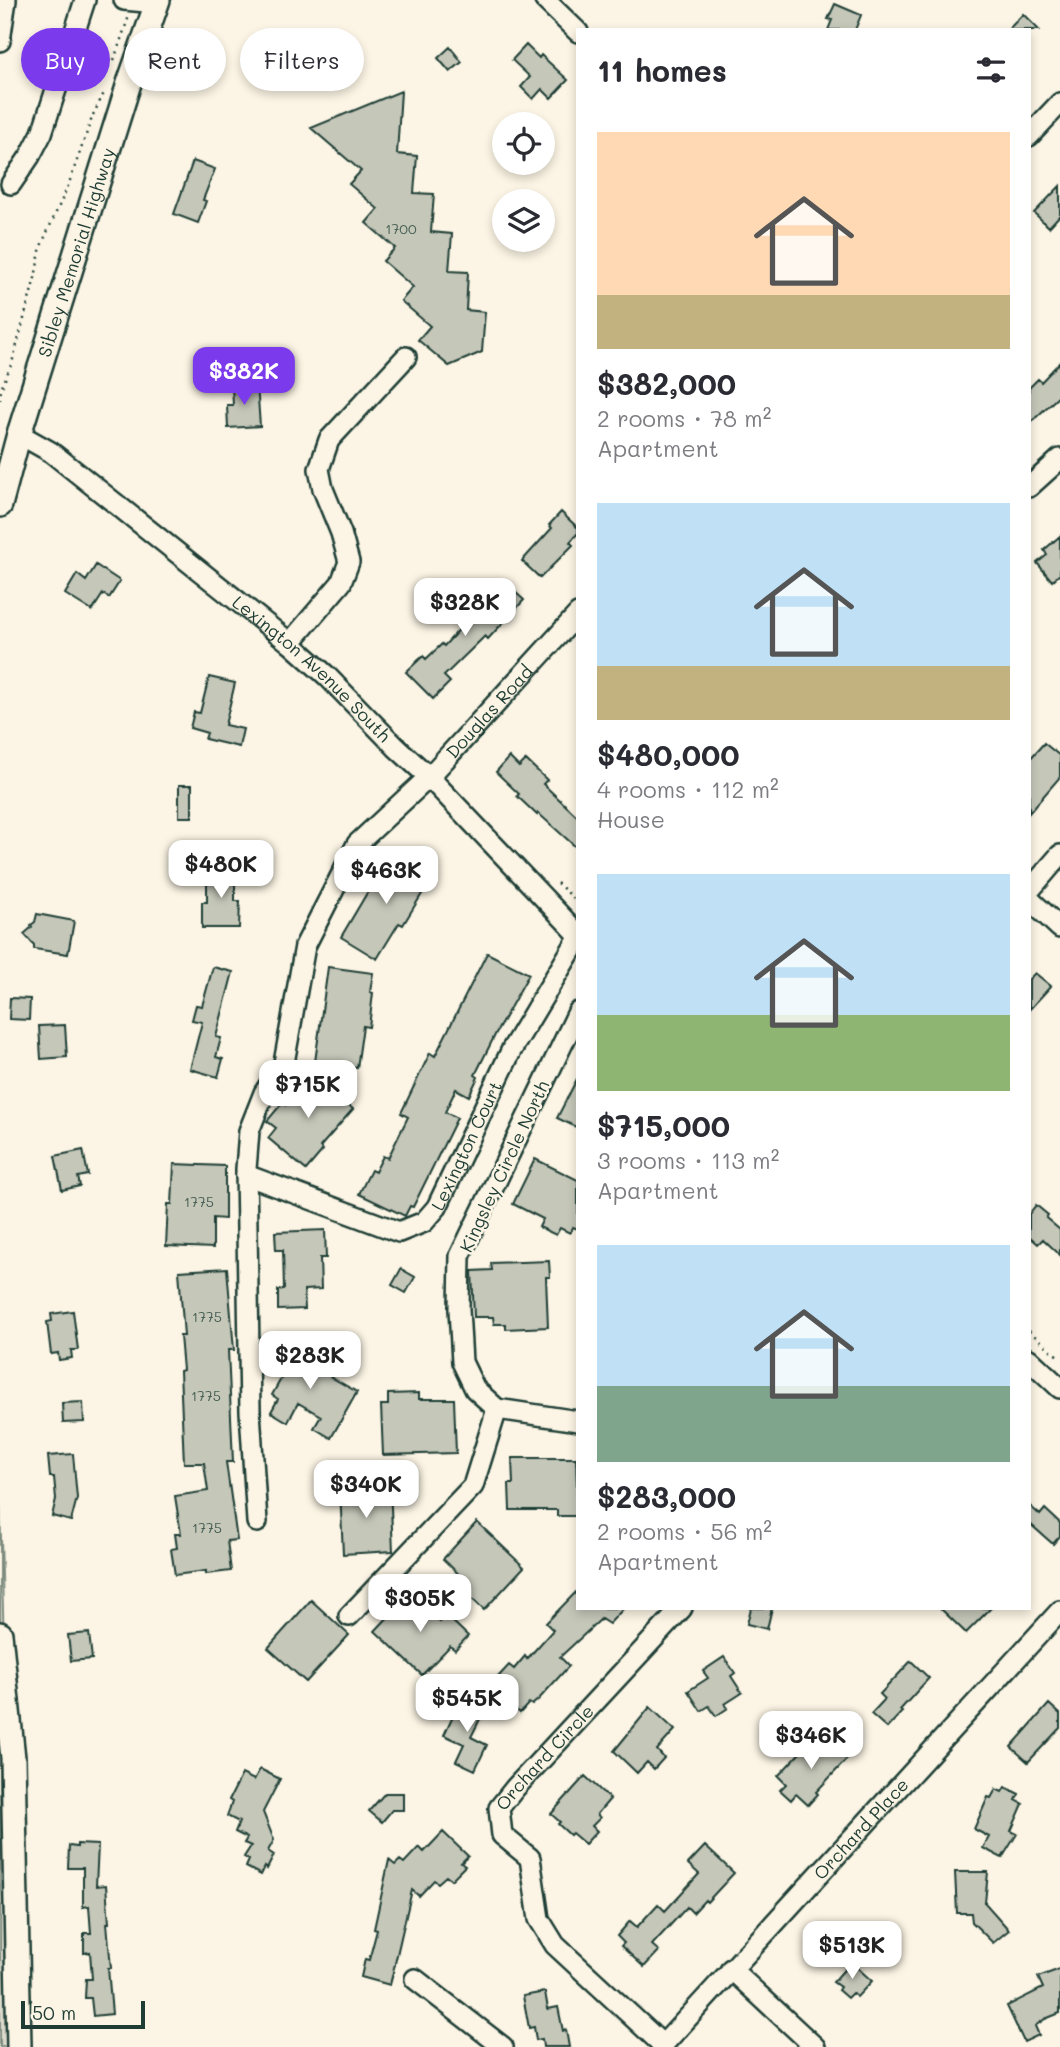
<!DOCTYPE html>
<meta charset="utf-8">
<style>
body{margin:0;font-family:Mali,sans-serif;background:#f2f2f3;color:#2b2b33;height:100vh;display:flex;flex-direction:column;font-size:26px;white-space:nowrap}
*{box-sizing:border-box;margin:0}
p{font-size:23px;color:#7c7c81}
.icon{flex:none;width:38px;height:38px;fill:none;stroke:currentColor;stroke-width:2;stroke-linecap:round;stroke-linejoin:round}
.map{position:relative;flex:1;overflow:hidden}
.panel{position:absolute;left:576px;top:28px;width:455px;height:1582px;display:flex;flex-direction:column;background:#fff;border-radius:0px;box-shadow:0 4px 10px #0003}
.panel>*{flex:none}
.banner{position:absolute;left:21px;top:28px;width:450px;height:63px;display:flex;gap:14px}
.tools{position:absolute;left:492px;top:112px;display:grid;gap:14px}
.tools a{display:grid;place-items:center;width:63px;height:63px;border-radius:50%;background:#fff;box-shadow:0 4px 10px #0003;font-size:35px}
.scale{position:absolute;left:21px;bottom:18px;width:124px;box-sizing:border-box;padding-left:7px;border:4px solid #1f3d34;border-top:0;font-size:19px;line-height:24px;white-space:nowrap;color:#1f3d34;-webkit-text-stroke:5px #fcf5e5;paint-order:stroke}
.price{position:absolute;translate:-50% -60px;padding:0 16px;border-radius:14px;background:#fff;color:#222;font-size:23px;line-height:46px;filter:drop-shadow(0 2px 4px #0008)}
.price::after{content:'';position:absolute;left:50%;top:42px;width:21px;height:16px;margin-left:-10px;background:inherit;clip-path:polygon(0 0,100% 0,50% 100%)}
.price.selected{background:#7c3aed;color:#fff}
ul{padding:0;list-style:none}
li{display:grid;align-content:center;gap:14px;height:371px;padding:0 21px}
li span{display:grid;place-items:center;height:217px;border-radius:0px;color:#555}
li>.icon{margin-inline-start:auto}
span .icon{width:126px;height:126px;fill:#fffc;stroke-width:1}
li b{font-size:30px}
h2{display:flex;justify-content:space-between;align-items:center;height:84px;padding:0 21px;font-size:30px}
.tag{padding:0 24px;border-radius:32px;background:#fff;box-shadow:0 4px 10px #0003;font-size:24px;line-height:63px}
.tag.selected{background:#7c3aed;color:#fff}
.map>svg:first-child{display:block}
.green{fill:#dcdacc;stroke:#7e8c80;stroke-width:2}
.building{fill:#c5c7b9;stroke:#1f3d34;stroke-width:2}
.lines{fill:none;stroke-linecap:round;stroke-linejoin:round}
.minor-casing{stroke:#1f3d34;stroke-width:24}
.major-casing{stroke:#1f3d34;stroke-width:28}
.path{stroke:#1f3d34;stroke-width:2.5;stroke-dasharray:2 5;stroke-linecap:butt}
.minor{stroke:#fcf5e5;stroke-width:19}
.major{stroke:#fcf5e5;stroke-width:23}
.labels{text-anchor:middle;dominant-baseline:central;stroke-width:5;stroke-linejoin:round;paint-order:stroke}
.number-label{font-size:14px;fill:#486055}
.street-label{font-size:18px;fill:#1f3d34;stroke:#fcf5e5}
</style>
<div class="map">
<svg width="1060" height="2047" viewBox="0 0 1060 2047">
<rect width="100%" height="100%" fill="#fcf5e5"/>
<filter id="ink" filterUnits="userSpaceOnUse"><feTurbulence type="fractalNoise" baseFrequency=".0143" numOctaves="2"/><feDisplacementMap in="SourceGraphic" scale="14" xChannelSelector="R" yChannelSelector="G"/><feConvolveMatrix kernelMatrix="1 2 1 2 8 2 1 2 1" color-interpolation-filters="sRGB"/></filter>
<g filter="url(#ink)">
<!-- green -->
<path class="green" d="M0,1502L15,2047H0Z"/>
<!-- building -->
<path class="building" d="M835,4L861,15L855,30H828L832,20L828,19Z
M1023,14L1039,30H1008Z
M526,45L539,58L541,55L568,80L551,98L542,89L533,99L521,87L530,77L512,60Z
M450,47L462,62L450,72L438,58Z
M401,91L397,154L417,156L414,193L434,194L431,232L452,234L449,271L468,272L466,310L485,312L482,352L449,366L418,340L430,326L401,301L413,287L383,261L395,248L366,223L378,209L349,184L361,171L311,128Z
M193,161L215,169L203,200L206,201L198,223L174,214Z
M1060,186V215L1049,227L1034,213Z
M1060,362V395L1029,424V388L1038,379L1041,382Z
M257,384L260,426L228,428L227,405H233L232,385Z
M561,512L578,528V533L570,542L573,545L540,578L522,561L552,528L549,525Z
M1060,536V574L1052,581L1037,563L1047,555L1044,550Z
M96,565L120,581L109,598L103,594L92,611L65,594L77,574L86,581Z
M504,582L524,600L488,639L485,636L444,676L450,682L433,699L406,672L423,656L426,659L442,644L444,646L476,611L466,603L477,591L487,600Z
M209,677L235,683L225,725L243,729L239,747L205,739L207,733L190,728L194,712L200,713Z
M1044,743L1060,756V777L1029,813V760Z
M509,757L519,767L526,760L547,780L543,784L578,817V849L538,813L537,815L517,796L519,794L496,772Z
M179,785H192V817H179Z
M390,854L431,879L403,925L399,923L377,959L341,937Z
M207,868H235V901H240L239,928H202V902H207Z
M37,914L74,921L68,954L34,949V945L24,934L32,927L31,925L35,922Z
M487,953L529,974L496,1033L475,1075L478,1077L469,1096L456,1089L445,1112L457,1118L413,1207L410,1206L405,1216L359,1194L371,1170L375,1172L383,1156L388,1158L408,1117L401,1113L430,1053L435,1056Z
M213,967L233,972L216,1037L221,1038L216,1057L223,1059L218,1077L190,1069L202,1022L192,1020L196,1005L202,1006Z
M328,967L373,973L370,992L373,993L369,1027L363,1026L357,1068L315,1062Z
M1035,973L1051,986L1029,1010V979Z
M10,998L30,999L29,1020L9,1019Z
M65,1025L67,1057L41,1059L39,1026Z
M314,1071L332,1086L330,1089L353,1109L320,1147L323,1150L306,1170L268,1138L276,1128L267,1121L283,1102L286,1105Z
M578,1077V1128L557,1118Z
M83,1150L88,1175L78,1177L80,1186L62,1190L55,1156Z
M535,1159L578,1180V1229L573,1227L570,1233L560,1228L556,1235L539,1227L543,1219L513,1204Z
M174,1164L225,1166V1219L213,1218V1248L166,1246L168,1204H172Z
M1036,1205L1048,1215L1046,1218L1060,1230V1255L1043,1239L1038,1244L1029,1236V1214Z
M325,1230L326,1258H320L321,1289L304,1290L305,1309L278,1310V1290L284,1289L283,1250H276L275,1232Z
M549,1261L550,1277H546L548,1327L506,1329V1324H494L493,1317H474L472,1271L492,1270L491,1263Z
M227,1268L234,1350H228L233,1462H226L237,1540L227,1541L231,1571L206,1574V1571L175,1575L171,1549L177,1548L175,1534H181L175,1496L208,1491L204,1463H184L180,1371L183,1370L180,1336H184L179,1271Z
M401,1269L415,1277L406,1293L392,1285Z
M73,1311L78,1350H71L72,1358L59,1360L58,1353L51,1354L47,1322L52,1321L51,1314Z
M287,1342L309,1354L305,1362L357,1392L331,1438L314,1428L321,1416L298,1403L288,1422L271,1412L278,1399L272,1395L287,1368L275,1362Z
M419,1393V1399H454L456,1453L383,1455L381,1405H388V1394Z
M83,1402L84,1422L63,1423L62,1403Z
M73,1454L77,1498L71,1521L52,1516L56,1499L54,1477H50L48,1456Z
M512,1458H576L578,1516H557V1510H510L509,1484H513Z
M390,1486L393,1551L343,1554L340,1489Z
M1029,1505L1040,1515L1045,1509L1060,1523V1536L1053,1544L1029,1523Z
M477,1522L524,1567L484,1610L466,1593L472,1587L443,1559Z
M578,1590V1608H624L609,1624L601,1619L560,1657L569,1666L539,1699L532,1705L529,1703L520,1713L499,1695L508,1686L498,1677L509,1665L514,1669L525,1656L527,1659L553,1630L546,1623Z
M410,1594L440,1622L446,1615L468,1636L455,1650L450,1646L422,1675L375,1631Z
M311,1600L349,1635L306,1682L268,1648Z
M751,1608H772L767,1629L747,1624Z
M940,1608H991L966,1633Z
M89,1633L92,1659L71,1661L68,1635Z
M724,1657L735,1673L731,1676L742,1693L725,1704L728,1708L716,1716L709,1706L701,1711L688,1691L708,1678L703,1671Z
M911,1661L929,1678L900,1710L902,1712L887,1728L871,1714L885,1699L880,1694Z
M460,1700L484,1711L471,1737L487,1745L475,1770L456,1761L464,1744L444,1735Z
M1049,1704L1060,1714V1728L1028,1762L1011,1747Z
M650,1707L675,1730L657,1750L664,1758L654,1769L647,1762L637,1773L614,1751Z
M814,1738L825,1749L831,1742L848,1758L816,1792L818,1794L808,1805L796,1794L791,1800L780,1790L786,1784L778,1776Z
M260,1769L280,1779L263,1812L274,1840L268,1851L274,1855L267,1869L265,1867L261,1875L246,1867L249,1860L244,1857L251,1846L244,1843L247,1838L235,1832L239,1822L227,1816L232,1802L229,1800L242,1774L254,1780Z
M585,1776L610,1799L597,1814L600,1818L592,1826L597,1831L585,1844L572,1833L570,1835L558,1824L560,1822L551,1814Z
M1005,1787L1019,1794L1016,1800L1023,1804L1011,1831L1017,1834L1002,1858L983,1848L989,1837L974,1829L988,1797L991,1798L996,1789L1002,1792Z
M385,1793H403V1810H392L382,1822L369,1811Z
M443,1832L468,1856L461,1863L465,1866L451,1880L446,1876L438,1883L434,1880L419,1896L412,1890L390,1985L361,1977L365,1959L369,1960L377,1930L374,1929L389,1860L395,1865L400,1860L404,1863L419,1847L424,1852Z
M77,1844L98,1845L96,1886L106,1885L109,1923H107L111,1968H108L112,2014L93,2016L91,1998H85L86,1979H92L90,1952L84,1953V1933H91L89,1906L83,1907V1868H68L69,1846L77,1847Z
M705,1846L734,1873L707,1902L705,1900L693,1913L687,1907L652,1945L659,1951L644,1967L621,1946L624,1943L617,1936L630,1921L637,1927L658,1904L665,1911L699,1874L688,1864Z
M955,1872H988L985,1903L1009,1930L993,1943L972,1922L971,1913H957Z
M851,1962L872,1981L857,1997L852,1993L847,1998L838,1990L840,1987L833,1982Z
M1060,1969V2013L1045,2019L1035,2026L1039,2035L1024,2042L1007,2006L1043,1988L1038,1977Z
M545,1992L548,2009L558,2007L563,2031L566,2030L569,2047H543L542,2039L536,2040L534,2027L529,2028L523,1996Z"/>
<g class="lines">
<defs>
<g id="minor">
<path d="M124,0L157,3"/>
<path d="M545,0L578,32"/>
<path d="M0,41L6,0"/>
<path d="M1029,136L1060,103"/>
<path d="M11,184L30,156L42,133L85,0"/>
<path id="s1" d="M19,434L51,452L290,643L327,676L396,747L429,777L578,934"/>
<path d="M1029,487L1060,459"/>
<path d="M290,643L341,583L349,562L341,533L323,489L319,469L329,440L406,357"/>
<path d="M1029,891L1060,855"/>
<path d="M1029,899L1060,928"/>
<path d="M578,1012L460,1256L459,1309L462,1362L475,1389L497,1409L578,1421"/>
<path id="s2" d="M246,1175L399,1232L424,1222L437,1207L512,1049L578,939"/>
<path d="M1029,1359L1060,1388"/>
<path id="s3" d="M257,1522L250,1411L246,1169L249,1131L264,1093L284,1063L305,946L357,844L429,777L578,614"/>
<path d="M349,1616L473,1486L497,1409"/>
<path d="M731,1969L815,2047"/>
<path d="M415,1979L503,2047"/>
<path id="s4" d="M663,2045L555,1945L539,1919L530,1858L502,1835L499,1808L515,1788L682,1608"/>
<path id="s5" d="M661,2047L1060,1611"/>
</g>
<g id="major">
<path id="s6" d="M0,505L19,434L130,80L158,0"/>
<path d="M0,1634L13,1758L19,2047"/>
</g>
</defs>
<!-- minor casing -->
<use href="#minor" class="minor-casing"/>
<!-- major casing -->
<use href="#major" class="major-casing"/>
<!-- path -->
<path class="path" d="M114,60L129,16
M0,400L1,389L12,363L35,278L41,246L68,186L93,115L104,93
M557,883L578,902
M1029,1331L1060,1358"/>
<!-- minor -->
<use href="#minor" class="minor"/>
<!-- major -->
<use href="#major" class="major"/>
</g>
</g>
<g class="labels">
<!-- number labels -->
<g class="number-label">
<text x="401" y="228">1700</text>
<text x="199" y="1201">1775</text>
<text x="207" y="1316">1775</text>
<text x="206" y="1395">1775</text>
<text x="207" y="1527">1775</text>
</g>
<!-- street labels -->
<g class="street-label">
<text stroke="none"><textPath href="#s6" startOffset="264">Sibley Memorial Highway</textPath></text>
<text stroke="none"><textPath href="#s1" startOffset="376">Lexington Avenue South</textPath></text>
<text stroke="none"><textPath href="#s3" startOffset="889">Douglas Road</textPath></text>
<text stroke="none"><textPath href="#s2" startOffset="278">Lexington Court</textPath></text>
<text transform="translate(504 1166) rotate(-65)">Kingsley Circle North</text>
<text stroke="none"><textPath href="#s4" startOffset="371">Orchard Circle</textPath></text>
<text stroke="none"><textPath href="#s5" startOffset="296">Orchard Place</textPath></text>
</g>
</g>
</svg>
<div class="tools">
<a><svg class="icon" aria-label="locate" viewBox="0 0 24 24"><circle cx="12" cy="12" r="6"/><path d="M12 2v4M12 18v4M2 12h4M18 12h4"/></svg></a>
<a><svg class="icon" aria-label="layers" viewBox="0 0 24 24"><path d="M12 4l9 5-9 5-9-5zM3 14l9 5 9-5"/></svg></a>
</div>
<div class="scale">50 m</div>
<b class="price selected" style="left:244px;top:407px">$382K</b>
<b class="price" style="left:465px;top:638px">$328K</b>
<b class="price" style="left:221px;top:900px">$480K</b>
<b class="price" style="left:386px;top:906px">$463K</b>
<b class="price" style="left:308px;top:1120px">$715K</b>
<b class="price" style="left:310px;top:1391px">$283K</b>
<b class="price" style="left:366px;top:1520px">$340K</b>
<b class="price" style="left:420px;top:1634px">$305K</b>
<b class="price" style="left:467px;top:1734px">$545K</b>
<b class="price" style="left:811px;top:1771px">$346K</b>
<b class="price" style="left:852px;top:1981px">$513K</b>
<div class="banner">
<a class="tag selected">Buy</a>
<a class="tag">Rent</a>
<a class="tag">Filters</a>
</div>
<section class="panel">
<h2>11 homes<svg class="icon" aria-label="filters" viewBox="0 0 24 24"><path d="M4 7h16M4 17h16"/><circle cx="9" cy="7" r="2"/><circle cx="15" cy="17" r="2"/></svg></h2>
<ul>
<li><span style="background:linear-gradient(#ffd9b3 75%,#c2b280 0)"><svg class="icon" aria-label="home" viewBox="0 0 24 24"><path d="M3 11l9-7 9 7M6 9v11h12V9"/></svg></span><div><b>$382,000</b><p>2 rooms · 78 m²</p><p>Apartment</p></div></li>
<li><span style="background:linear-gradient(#bfe0f5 75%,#c2b280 0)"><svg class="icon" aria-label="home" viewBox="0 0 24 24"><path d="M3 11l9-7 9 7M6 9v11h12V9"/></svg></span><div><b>$480,000</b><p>4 rooms · 112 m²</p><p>House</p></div></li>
<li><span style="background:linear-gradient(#bfe0f5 65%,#8fb573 0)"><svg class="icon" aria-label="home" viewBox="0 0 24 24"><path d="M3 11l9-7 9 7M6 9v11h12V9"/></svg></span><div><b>$715,000</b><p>3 rooms · 113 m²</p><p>Apartment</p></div></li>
<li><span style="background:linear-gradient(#bfe0f5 65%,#7fa58c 0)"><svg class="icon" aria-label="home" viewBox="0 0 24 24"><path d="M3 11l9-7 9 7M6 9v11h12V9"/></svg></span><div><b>$283,000</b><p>2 rooms · 56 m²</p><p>Apartment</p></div></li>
</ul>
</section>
</div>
